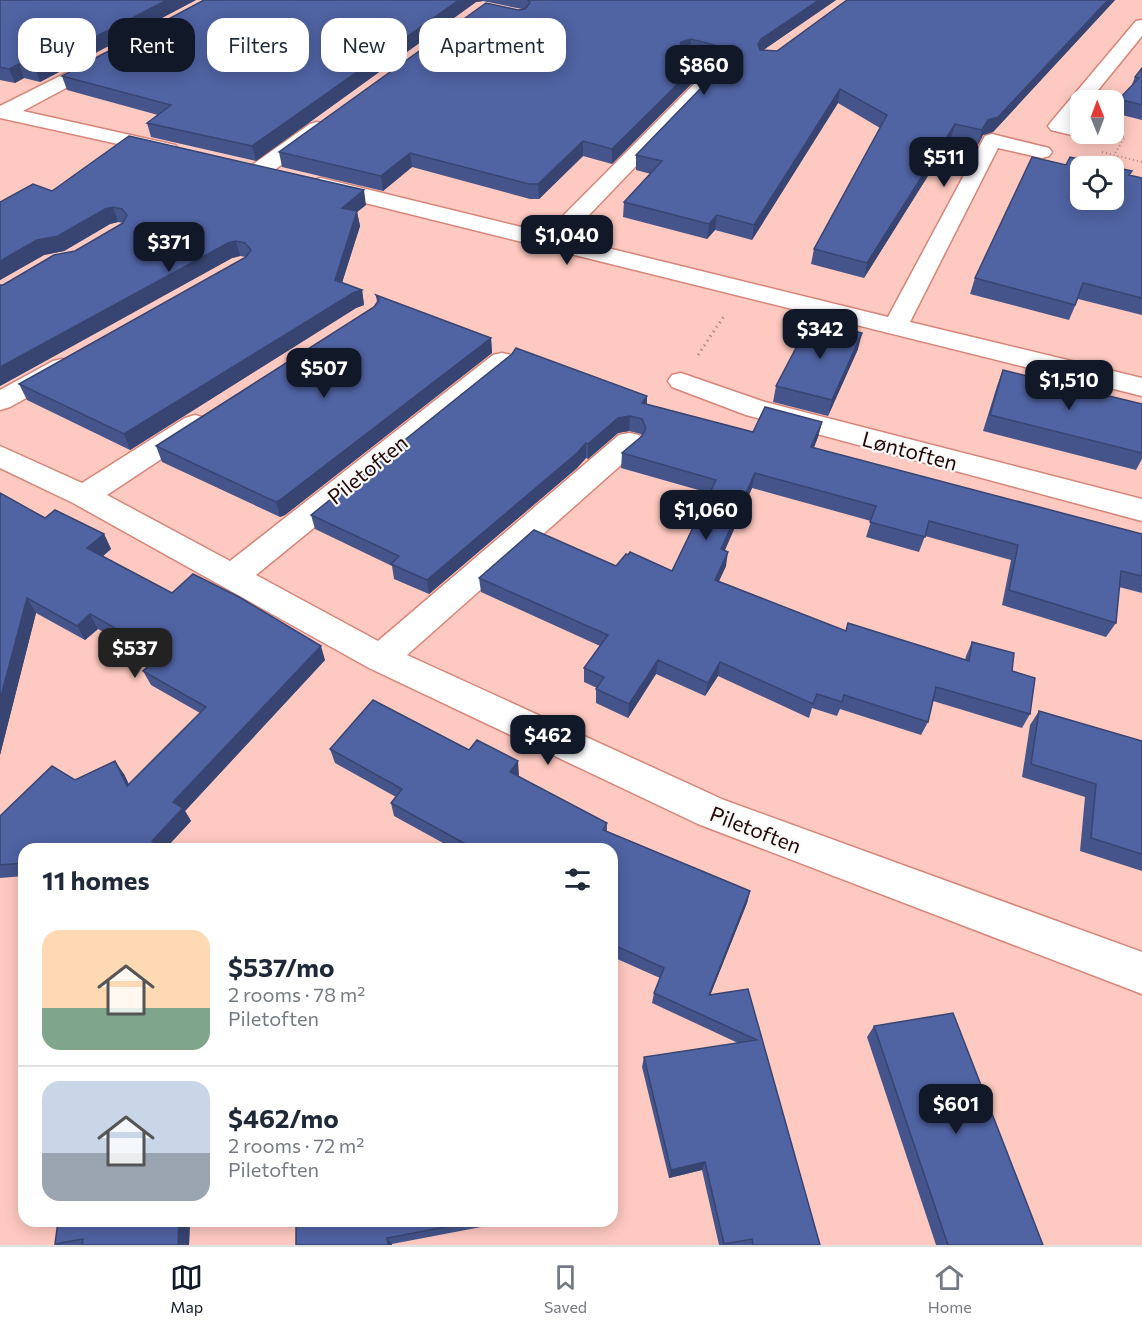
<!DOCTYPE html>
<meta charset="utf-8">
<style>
body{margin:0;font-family:Commissioner,sans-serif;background:#f2f2f3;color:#1f2937;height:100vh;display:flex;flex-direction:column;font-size:22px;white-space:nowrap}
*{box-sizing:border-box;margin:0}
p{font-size:20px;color:#747a83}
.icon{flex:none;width:33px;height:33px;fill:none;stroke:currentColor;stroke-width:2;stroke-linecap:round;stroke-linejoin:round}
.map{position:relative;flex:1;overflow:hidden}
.panel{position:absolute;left:18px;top:843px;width:600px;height:384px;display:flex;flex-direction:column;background:#fff;border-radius:18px;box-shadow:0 3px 15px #0003}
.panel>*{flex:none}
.banner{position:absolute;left:18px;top:18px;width:600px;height:54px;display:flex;gap:12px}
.needle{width:39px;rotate:359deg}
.fabs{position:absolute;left:1070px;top:90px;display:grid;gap:12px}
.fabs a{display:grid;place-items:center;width:54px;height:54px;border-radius:12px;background:#fff;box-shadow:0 3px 15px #0003;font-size:30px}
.price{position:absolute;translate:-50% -51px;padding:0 14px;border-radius:12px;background:#111827;color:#fff;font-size:20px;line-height:39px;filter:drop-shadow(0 2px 3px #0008)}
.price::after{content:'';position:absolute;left:50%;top:36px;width:18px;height:14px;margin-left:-9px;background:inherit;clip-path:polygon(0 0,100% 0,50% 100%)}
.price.current{background:#222;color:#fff}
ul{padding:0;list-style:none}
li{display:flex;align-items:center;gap:18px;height:150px;padding:0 24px}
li+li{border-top:2px solid #e0e1e3}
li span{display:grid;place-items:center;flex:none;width:168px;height:120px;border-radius:18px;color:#555}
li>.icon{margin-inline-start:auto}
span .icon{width:72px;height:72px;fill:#fffc;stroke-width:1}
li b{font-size:26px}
h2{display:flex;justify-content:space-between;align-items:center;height:72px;padding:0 24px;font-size:26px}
.pill{padding:0 21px;border-radius:18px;background:#fff;box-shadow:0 3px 15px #0003;font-size:21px;line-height:54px}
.pill.current{background:#111827;color:#fff}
.menu{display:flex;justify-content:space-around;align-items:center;height:84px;border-top:2px solid #e0e1e3;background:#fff;font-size:16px;color:#747a83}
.menu a{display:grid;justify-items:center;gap:3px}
.menu .current{color:#111827}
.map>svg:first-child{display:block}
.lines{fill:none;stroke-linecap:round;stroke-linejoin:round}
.minor-casing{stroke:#d78578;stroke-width:3}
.path-far1{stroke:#ba8c85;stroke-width:2;stroke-dasharray:1 3;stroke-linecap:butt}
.path{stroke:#ba8c85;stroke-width:3;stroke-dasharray:1.5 4;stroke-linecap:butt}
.minor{fill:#fff;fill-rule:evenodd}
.wall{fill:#45558c}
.shaded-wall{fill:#384572}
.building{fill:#5063a3;stroke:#384572;stroke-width:1.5}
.labels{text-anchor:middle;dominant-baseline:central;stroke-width:4.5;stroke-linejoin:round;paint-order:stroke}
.street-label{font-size:21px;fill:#230604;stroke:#f9f9f9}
</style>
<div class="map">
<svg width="1142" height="1245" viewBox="0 0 1142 1245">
<rect width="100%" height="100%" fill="#fec9c0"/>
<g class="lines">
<defs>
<path id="minor" d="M1142,20V36L1090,100H1080V112L1071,123L1080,125V134H1088L1087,135L1080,137L1051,130L1048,126L1051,122L1136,21Z
M104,54L111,56L113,60L111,64L23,111L175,145L178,149L175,153L168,155L0,118V106Z
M689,55L727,65L729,69L567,238L888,317L985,136L992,134L1049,148L1052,152L1049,156L1042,158L998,148L910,322L1142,378V396L313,190L310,185L313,180L321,178L546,233L707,71L682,65L680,61L682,57Z
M317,122L324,124L327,128L324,132L268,175L260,176L252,175L249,170L252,165L310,124Z
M502,353L511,355L515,361L511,367L256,575L378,641L619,435L629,433L639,435L643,442L639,449L407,655L724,800L1142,952V994L698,824L369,668L73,503L0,468V446L82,483L185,418L195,415L205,418L209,424L205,430L107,495L230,561L493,355Z
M62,359L71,361L75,367L71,373L10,407L0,410V390L53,361Z
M681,373L765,402L1142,499V521L746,415L672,387L668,381L672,375Z"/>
</defs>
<!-- minor casing -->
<use href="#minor" class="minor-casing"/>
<!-- path-far1 -->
<path class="path-far1" d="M1111,134L1125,137L1114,155
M1102,152L1142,162"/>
<!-- path -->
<path class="path" d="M698,355L724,316"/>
<!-- minor -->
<use href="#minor" class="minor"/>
</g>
<!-- wall -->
<path class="wall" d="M0,0H196L40,82L24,78L15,83L0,80Z
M204,0H836L763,50L777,51L847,0H1115L993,132L983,135L978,145L951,139L864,278L811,264L814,249L880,128L838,103L752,240L715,230L707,239L623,217L624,202L651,174L636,170V155L726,62L690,53L687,54L704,58L703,72L612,164L583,156L539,199H530L412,167L383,191L282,167L279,152L518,10L522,9L483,1L476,2L256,161L151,137L147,123L158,115L67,90L62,76Z
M1142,68V120L1114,113L1119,99L1131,87L1135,77Z
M1066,165L1142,178V315L1078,299L1069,320L970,294L975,278Z
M52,191L366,205L357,212L360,226L342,283L362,290L364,305L356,308L130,450L27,400L19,384L246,257L240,256L232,258L0,386V285H3L75,251L123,223L118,222L110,224L64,251L44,255L0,280V202Z
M376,295L491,338L492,353L285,515L280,517L162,462L156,446L374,307L377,302Z
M858,349L828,416L773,402L776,386Z
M1003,370L1142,404V459L1136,470L983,431L997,386Z
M647,396V404L753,432L822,422L818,437L814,448L1142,534V593L1119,587L1116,623L1106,637L1002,605L1011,560L925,536L919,552L866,537L871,521L752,488L724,551L726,566L719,581L846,631L848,623L965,660L966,656L972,642L1012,671L1030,714L1022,728L933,701L928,722L921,735L840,709L837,716L812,708L809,718L718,676L705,696L656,674L628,718L596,703V689L597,688L584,682V668L600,646L481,592L479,578L616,566L672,571L709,493L621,468L622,453L642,436L641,434L629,431L618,433L588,459L586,458L577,468L429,594L394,579L392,566L315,529L311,515Z
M0,493L45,518L104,534L111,549L103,556L172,593L325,660L185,811L191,821L165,849H24V876L0,878V816L75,780L124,774L129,785L200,713L151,685L143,671L147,667L143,660L147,657L98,629L85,640L36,613L0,755Z
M1039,711L1142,741V871L1080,851L1085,797L1022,777L1030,725Z
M330,749L519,775L518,776L607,823V831L750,891L747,903L710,995L748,989L820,1245H719L702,1170L669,1178L642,1067L644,1057L738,1043L652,1003L654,993L660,978L615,958L612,943V849H454L394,816L391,803L396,797L335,763Z
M874,1026L1043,1245H936L867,1037Z
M58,1221H190L189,1245H57L55,1244Z
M273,1221H290L276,1223Z
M296,1221H513L392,1244V1245H296Z"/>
<!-- shaded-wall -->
<path class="shaded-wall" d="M167,0H196L40,82L35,68Z
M459,0H483V1L476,2L256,161L252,146Z
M819,0H836L759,53L758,44L761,39Z
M1108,0H1115L993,132L983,135L978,145L982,130L988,120Z
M691,39L690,53L680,56L679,48L681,42Z
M704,58L703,72L612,164V149Z
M19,64L24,78L15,83L9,69Z
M840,89L838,103L752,240L754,225Z
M955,124L951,139L864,278L867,263Z
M583,141V156L539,199L538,184Z
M410,153L412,167L383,191L381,176Z
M364,190L366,205L357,212L360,226L338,295L335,280L342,208Z
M113,207L118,222L110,224L64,251L44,255L0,280V261L37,240L105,209Z
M717,215L715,230L707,239L709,224Z
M236,241L240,256L232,258L0,386V367L228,243Z
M362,290L364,305L356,308L130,450L124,434L353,293Z
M862,333L858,349L828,416L832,400Z
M491,338L492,353L285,515L280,517L276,502Z
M647,396L646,411L642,403Z
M630,416L629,431L618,433L588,459V444L618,418Z
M822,422L818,437L807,462L811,447Z
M586,443V458L577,468L429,594L427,580Z
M755,473L752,488L719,564L721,549Z
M104,534L111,549L95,563L87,548Z
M728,552L726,566L713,594L715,580Z
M27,598L36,613L0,755V700Z
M90,614L98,629L85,640L77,626Z
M321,646L325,660L185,811L191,821L165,849L152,841L173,802Z
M658,660L656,674L628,718L629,704Z
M720,662L718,676L705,696L708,683Z
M115,761L124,774L136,799L127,786Z
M518,761L519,775L511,786L510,772Z
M750,891L747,903L706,1006L709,995Z
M705,1162L702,1170L669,1178L671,1170Z
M179,1221H190L189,1245H178Z
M387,1238L392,1244V1245H388Z"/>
<!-- building -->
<path class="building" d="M0,0H167L35,68L19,64L9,69L0,67Z
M204,0H459L252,146L147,123L171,105L62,76Z
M528,0H819L761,39L758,44L760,50L777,51L847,0H1108L998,117L988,120L982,130L955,124L867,263L814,249L887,115L840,89L754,225L717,215L709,224L624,202L662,161L636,155L733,55L729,49L691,39L681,42L679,48L681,52L704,58L612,149L583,141L538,184H529L410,153L381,176L279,152L486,3L518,10L525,9L530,3Z
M1142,68V105L1119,99L1139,78L1135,77Z
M129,136L364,190L342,208L357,211L335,280L362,290L353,293L124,434L19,384L246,257L251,250L245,243L236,241L228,243L0,367V285H3L54,255L75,251L123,223L127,215L122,209L113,207L105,209L58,236L37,240L0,261V202L33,184L52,191Z
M1032,157L1066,165L1070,157L1113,166H1080V200H1113V167L1132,171L1129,175L1142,178V298L1083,283L1075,305L975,278Z
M376,295L491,338L280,500L276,502L156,446L374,307L379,300Z
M810,321L862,333L832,400L776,386Z
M516,348L647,396L642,403L753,432L765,407L822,422L811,447L1142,534V576L1121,571L1116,623L1009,590L1018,545L929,521L925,537L870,522L876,506L755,473L721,549L728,552L715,580L846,631L848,623L969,661L972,642L1014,653L1012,671L1035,678L1030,714L936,687L928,722L844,695L842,702L817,694L813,704L720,662L708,683L658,660L629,704L596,689L604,677L584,668L608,635L479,578L534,530L616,566L626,554L628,555L630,552L672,571L716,480L622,453L642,436L646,428L642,419L630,416L618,418L588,444L586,443L577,453L427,580L391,564L399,556L311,515L512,354Z
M1003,370L1142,404V453L990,415Z
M0,493L45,518L55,510L104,534L87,548L172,593L193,574L239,597L321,646L173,802L183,808L152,841L165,849H24V863L0,865V816L52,766L75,780L115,761L127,786L206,707L143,671L150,665L143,660L154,650L90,614L77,626L27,598L0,700Z
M373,700L469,750L477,740L518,761L510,772L607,823L603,830L750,891L709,995L748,989L820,1245H753L752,1239L724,1244L705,1162L671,1170L644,1057L757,1040L654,993L664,968L616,946L612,928V849H472L473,848L391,803L402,789L330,749Z
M1039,711L1142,741V854L1091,838L1096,784L1031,764Z
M953,1013L1043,1245H948L874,1026Z
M58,1221H179L178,1245H82L83,1239L55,1244Z
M296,1221H477L387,1238L388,1245H296Z"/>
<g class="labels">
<!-- street labels -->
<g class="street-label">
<text transform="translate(910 450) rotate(15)">Løntoften</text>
<text transform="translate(367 469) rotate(-39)">Piletoften</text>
<text transform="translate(756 829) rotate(21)">Piletoften</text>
</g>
</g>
</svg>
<div class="fabs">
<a><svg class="needle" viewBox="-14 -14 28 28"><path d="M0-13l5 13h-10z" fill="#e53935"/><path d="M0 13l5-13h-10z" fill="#747a83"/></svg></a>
<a><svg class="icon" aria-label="locate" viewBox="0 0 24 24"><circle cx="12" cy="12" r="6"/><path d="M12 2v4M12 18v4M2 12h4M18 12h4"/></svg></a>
</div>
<b class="price" style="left:704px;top:96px">$860</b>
<b class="price" style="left:944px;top:188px">$511</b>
<b class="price" style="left:567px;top:266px">$1,040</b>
<b class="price" style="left:169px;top:273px">$371</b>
<b class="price" style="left:820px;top:360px">$342</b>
<b class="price" style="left:324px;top:399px">$507</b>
<b class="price" style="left:1069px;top:411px">$1,510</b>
<b class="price" style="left:706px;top:541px">$1,060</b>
<b class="price current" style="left:135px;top:679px">$537</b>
<b class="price" style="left:548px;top:766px">$462</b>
<b class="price" style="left:956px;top:1135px">$601</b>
<div class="banner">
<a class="pill">Buy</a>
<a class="pill current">Rent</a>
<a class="pill">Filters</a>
<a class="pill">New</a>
<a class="pill">Apartment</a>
</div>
<section class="panel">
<h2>11 homes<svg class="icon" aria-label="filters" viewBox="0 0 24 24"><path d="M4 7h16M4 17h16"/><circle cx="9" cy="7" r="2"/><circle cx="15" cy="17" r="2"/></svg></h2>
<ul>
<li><span style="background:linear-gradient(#ffd9b3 65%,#7fa58c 0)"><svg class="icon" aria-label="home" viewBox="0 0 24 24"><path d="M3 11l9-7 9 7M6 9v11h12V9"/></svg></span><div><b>$537/mo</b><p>2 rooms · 78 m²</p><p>Piletoften</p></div></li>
<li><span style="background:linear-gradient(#c9d6e8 60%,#9aa5b1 0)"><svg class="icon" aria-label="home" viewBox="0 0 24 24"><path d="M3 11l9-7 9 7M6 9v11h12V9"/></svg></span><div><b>$462/mo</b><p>2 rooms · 72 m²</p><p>Piletoften</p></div></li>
</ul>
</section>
</div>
<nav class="menu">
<a class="current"><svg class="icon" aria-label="map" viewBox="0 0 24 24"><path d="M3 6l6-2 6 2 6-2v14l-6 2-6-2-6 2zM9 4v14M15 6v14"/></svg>Map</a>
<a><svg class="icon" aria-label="saved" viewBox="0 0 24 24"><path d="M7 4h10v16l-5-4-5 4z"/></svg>Saved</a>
<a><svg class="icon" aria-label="home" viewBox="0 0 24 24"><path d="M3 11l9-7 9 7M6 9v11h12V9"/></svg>Home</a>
</nav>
